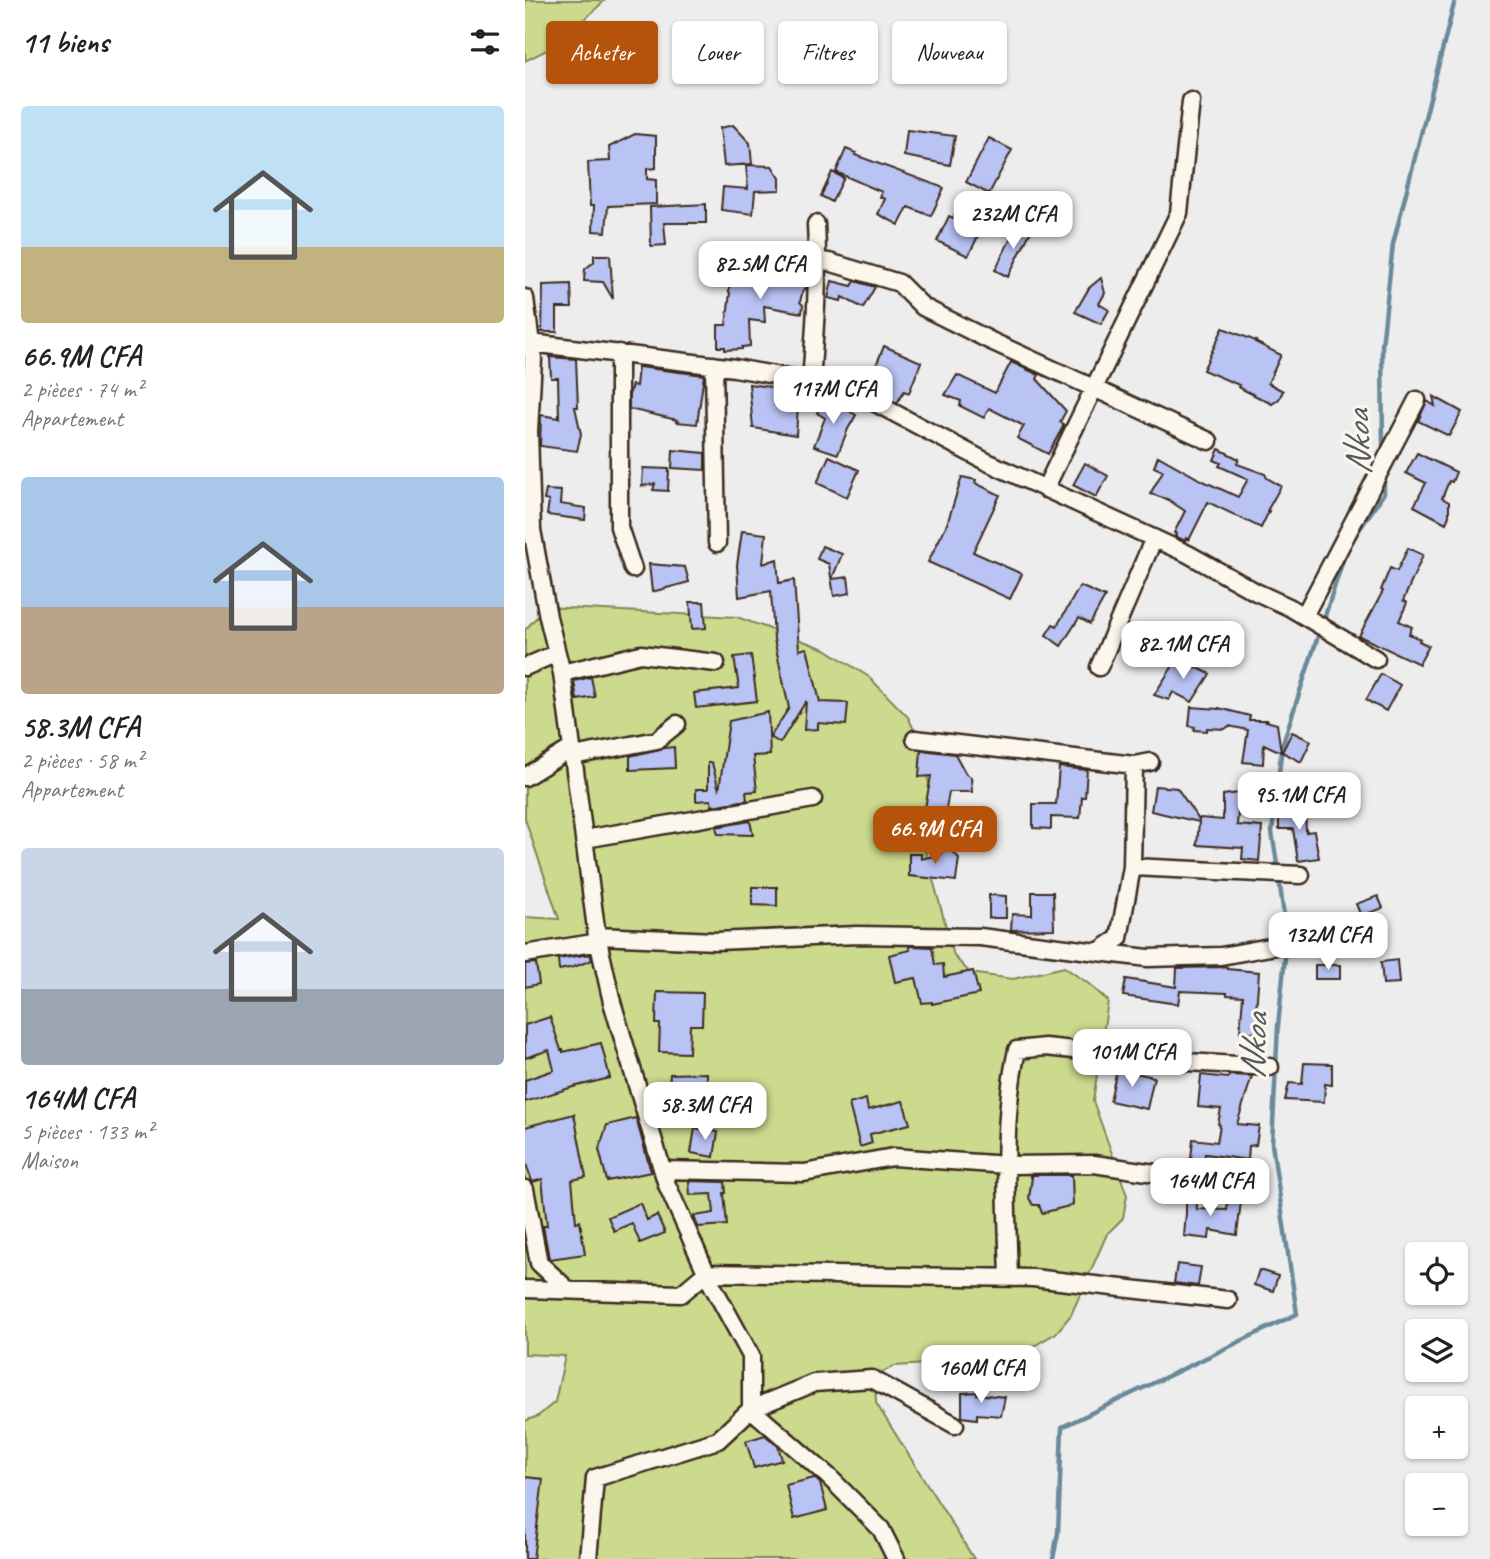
<!DOCTYPE html>
<html lang="fr">
<meta charset="utf-8">
<style>
body{margin:0;font-family:Caveat,sans-serif;background:#f6f6f6;color:#222;height:100vh;display:flex;flex-direction:column;font-size:26px;white-space:nowrap}
*{box-sizing:border-box;margin:0}
p{font-size:23px;color:#767676}
.icon{flex:none;width:38px;height:38px;fill:none;stroke:currentColor;stroke-width:2;stroke-linecap:round;stroke-linejoin:round}
.map{position:relative;flex:1;overflow:hidden}
.side{display:flex;flex-direction:column;background:#fff;width:525px}
.side>*{flex:none}
.guide{position:absolute;left:21px;top:21px;width:665px;height:63px;display:flex;gap:14px}
.controls{position:absolute;left:880px;top:1242px;display:grid;gap:14px}
.controls a{display:grid;place-items:center;width:63px;height:63px;border-radius:7px;background:#fff;box-shadow:0 2px 5px #0004;font-size:35px}
.price{position:absolute;translate:-50% -60px;padding:0 16px;border-radius:14px;background:#fff;color:#222;font-size:23px;line-height:46px;filter:drop-shadow(0 2px 4px #0008)}
.price::after{content:'';position:absolute;left:50%;top:42px;width:21px;height:16px;margin-left:-10px;background:inherit;clip-path:polygon(0 0,100% 0,50% 100%)}
.price.current{background:#b45309;color:#fff}
ul{padding:0;list-style:none}
li{display:grid;align-content:center;gap:14px;height:371px;padding:0 21px}
li span{display:grid;place-items:center;height:217px;border-radius:7px;color:#555}
li>.icon{margin-inline-start:auto}
span .icon{width:126px;height:126px;fill:#fffc;stroke-width:1}
li b{font-size:30px}
h2{display:flex;justify-content:space-between;align-items:center;height:84px;padding:0 21px;font-size:30px}
.chip{padding:0 24px;border-radius:7px;background:#fff;box-shadow:0 2px 5px #0004;font-size:24px;line-height:63px}
.chip.current{background:#b45309;color:#fff}
main{display:flex;flex:1;min-height:0}
.map>svg:first-child{display:block}
.green{fill:#ccda8d;stroke:#848256;stroke-width:2}
.lines{fill:none;stroke-linecap:round;stroke-linejoin:round}
.stream{stroke:#6b8999;stroke-width:4.5}
.building{fill:#b9c3f4;stroke:#3b2a1e;stroke-width:2}
.minor-casing{stroke:#3b2a1e;stroke-width:21}
.minor{stroke:#fbf7ec;stroke-width:16}
.labels{text-anchor:middle;dominant-baseline:central;stroke-width:6;stroke-linejoin:round;paint-order:stroke}
.water-label{font-size:37px;font-style:italic;fill:#535a5c;stroke:#fbf7ec}
</style>
<main>
<section class="side">
<h2>11 biens<svg class="icon" aria-label="filters" viewBox="0 0 24 24"><path d="M4 7h16M4 17h16"/><circle cx="9" cy="7" r="2"/><circle cx="15" cy="17" r="2"/></svg></h2>
<ul>
<li><span style="background:linear-gradient(#bfe0f5 65%,#c2b280 0)"><svg class="icon" aria-label="home" viewBox="0 0 24 24"><path d="M3 11l9-7 9 7M6 9v11h12V9"/></svg></span><div><b>66.9M CFA</b><p>2 pièces · 74 m²</p><p>Appartement</p></div></li>
<li><span style="background:linear-gradient(#a9c7e8 60%,#b9a48a 0)"><svg class="icon" aria-label="home" viewBox="0 0 24 24"><path d="M3 11l9-7 9 7M6 9v11h12V9"/></svg></span><div><b>58.3M CFA</b><p>2 pièces · 58 m²</p><p>Appartement</p></div></li>
<li><span style="background:linear-gradient(#c9d6e8 65%,#9aa5b1 0)"><svg class="icon" aria-label="home" viewBox="0 0 24 24"><path d="M3 11l9-7 9 7M6 9v11h12V9"/></svg></span><div><b>164M CFA</b><p>5 pièces · 133 m²</p><p>Maison</p></div></li>
</ul>
</section>
<div class="map">
<svg width="965" height="1559" viewBox="0 0 965 1559">
<rect width="100%" height="100%" fill="#eeedee"/>
<filter id="ink" filterUnits="userSpaceOnUse"><feTurbulence type="fractalNoise" baseFrequency=".0143" numOctaves="2"/><feDisplacementMap in="SourceGraphic" scale="14" xChannelSelector="R" yChannelSelector="G"/><feConvolveMatrix kernelMatrix="1 2 1 2 8 2 1 2 1" color-interpolation-filters="sRGB"/></filter>
<g filter="url(#ink)">
<!-- green -->
<path class="green" d="M0,0H80L34,44L0,61Z
M21,607L212,617L300,649L344,677L383,717L394,740L405,788L395,832L429,956L445,973L488,979L539,967L564,984L583,1001L568,1101L602,1195L598,1218L582,1234L546,1315L531,1333L487,1359L369,1366L350,1377L351,1403L449,1559H0V1421L13,1416L30,1402L40,1356L0,1354V917L34,919L0,819V630Z"/>
<g class="lines">
<!-- stream -->
<path class="stream" d="M858,451L857,346L868,244L930,0
M798,622L822,548L859,493V478
M753,870L747,832L757,746L795,630
M754,878L762,939
M528,1559L533,1533L537,1427L772,1314L747,1144L753,1026L761,947"/>
</g>
<!-- building -->
<path class="building" d="M208,125L225,143L227,164L199,166L195,128Z
M382,130L430,136L425,165L379,156Z
M110,134L131,136V168L122,169V179L131,180V204L83,206L81,232L68,231L69,206H65L63,162L85,161L84,147Z
M464,138L487,150L464,194L441,182Z
M321,149L331,153L330,155L419,188L406,216L383,207L374,225L353,214L360,199L355,197L357,192L311,172Z
M221,165L247,166L255,178V190L230,191L228,214L196,210L198,187L223,189Z
M307,172L319,178L307,202L296,196Z
M181,204V223H139L141,245L126,246L125,207Z
M432,212L459,225L443,256L412,241L424,216L428,218Z
M493,224L506,231L483,277L470,270Z
M69,255H85L88,299L78,282L59,281L60,269L69,262Z
M232,264L256,265V266L281,269V289L278,290L275,302L278,305L277,313L239,306L240,322L224,320L225,346L217,347V349L200,350V347H193V325H201L205,293L204,292V280L210,279L212,275L231,278Z
M576,278L580,293L574,304L584,310L576,324L550,312L564,288Z
M307,281L327,286L330,281L350,287L338,308L317,297L316,301L303,298Z
M46,284L47,308H32V332H17L18,285Z
M698,328L731,341L730,342L756,355L743,383L758,391L754,399L747,404L713,387L714,385L678,370Z
M359,346L396,362L384,393L379,391L372,403L338,384L341,378L345,380Z
M25,357L51,359L53,407H50L56,434L52,451L15,446L16,415L34,418L33,378H26Z
M486,362L514,375L512,379L541,411L535,422L539,425L523,454L492,438L499,426L464,408L459,418L435,406L436,401L420,395L432,375L470,393Z
M113,367L179,375L172,424L151,422L152,420L104,409V395L107,385L111,386Z
M224,384L274,391L271,435L228,428Z
M908,396L937,412L924,436L893,421L902,401L910,406Z
M301,397L331,415L323,429L313,454L289,446L300,418L292,413Z
M694,449L714,459L712,464L740,474L742,478L756,486L742,511H744L736,528L683,502L664,540L661,538L660,541L650,536L651,534L649,533L660,511L642,499L625,494L638,471L629,467L633,456L676,480L713,497L723,479L694,466L696,463L689,460Z
M148,450L180,453V470L147,468Z
M892,453L931,472L927,482L924,481L917,498L924,502V516L921,523L889,506L901,483L881,473Z
M304,456L334,470L322,497L292,483Z
M560,463L583,476L571,497L548,485Z
M118,468L144,469L143,491L128,490L130,484L117,486Z
M437,477L451,480L450,483L475,495L448,552L497,574L485,599L403,562L422,524Z
M21,490L36,491L35,504L61,508L60,520L22,515L24,501L19,500Z
M217,531L241,534L238,564L252,559L254,583L269,580L274,650L282,648L295,702L323,703L321,725L293,723V729L279,730L281,701L255,743L245,737L264,708L249,639L246,591L214,597L212,565Z
M297,546L317,554L307,579L323,577L325,593L309,596L304,564L292,559Z
M883,548L898,555L878,601L882,603L874,621L887,627L884,634L895,639L894,641L904,646L894,664L834,636L858,591L856,590L865,568L872,571Z
M124,564L160,567L164,582L127,592Z
M555,586L580,597L565,624L554,618L536,646L521,635L528,624L532,626Z
M165,602H179L181,628L167,629Z
M226,655L232,701L171,708L169,693L214,688L209,657Z
M653,658L685,674L667,702L648,692L644,700L629,695Z
M856,674L875,685L861,711L841,700Z
M66,677L70,697L52,700L49,681Z
M666,707L694,709V708L725,716L724,720H742L741,721L752,724L756,752L739,744L738,764L718,762L723,730L704,726L700,729L682,728V731L669,730L670,727L664,726Z
M243,712L245,755L228,756L232,791L221,792L222,800L187,806L186,800L171,801V789H183V763H187L194,790L204,721Z
M767,732L786,741L776,762L757,752Z
M149,747L150,768L105,770V756L139,748Z
M396,750L430,754L441,774L446,777L447,792H424L421,809L400,808L406,776L394,777Z
M534,767L562,770L560,797H557L555,818L526,817V829L508,828V804H531Z
M630,786L652,788L674,820L675,818L698,820V795L715,793L712,825L737,827L734,861L717,859L718,848L672,845L674,822L626,811Z
M754,808H780L781,832L789,831L794,858L773,861L768,829H754Z
M225,821L228,835L193,834L191,827Z
M425,849L434,858L431,881L384,876V854H396V859L417,854V851Z
M227,887H252V906L227,905Z
M507,892H528L529,929L486,930L487,914L507,915Z
M464,895L481,896V918H464Z
M853,896L858,908L836,916L831,904Z
M386,946L407,947L410,965L418,964L419,977L448,971L454,994L407,1004V1002L397,1003L391,978L370,982L364,955L385,950L384,947Z
M65,954L67,960L49,967L34,970L33,959Z
M872,960L874,983L858,984L856,962Z
M11,963L14,984L0,987V964Z
M790,965H815V979H790Z
M702,967V969L734,972L731,1011H736L734,1033L715,1032L718,996L702,995V993L655,991L653,1004L598,996L601,979L651,987L652,968Z
M132,992L178,993L177,1025H165L164,1053L134,1052L135,1024H131Z
M25,1017L36,1050H38V1052L76,1043L85,1078L48,1087L0,1102V1080L29,1070L24,1050L0,1058V1025Z
M779,1063L807,1064V1085L800,1084L799,1102L760,1100L764,1083L777,1084Z
M592,1069L629,1077L622,1109L585,1101Z
M182,1073V1099L143,1100L145,1074Z
M676,1075L703,1078L704,1075L727,1076L712,1124L734,1126L731,1145L724,1146L723,1160L680,1154L679,1161L666,1159L668,1139L692,1142L695,1125L693,1124L696,1109L673,1107Z
M341,1099L343,1110L378,1101L385,1124L345,1134L347,1143L335,1147L324,1104Z
M49,1114L61,1177L47,1180L51,1222L55,1221L60,1254L25,1259L24,1258L18,1226H22L17,1179L8,1182L7,1181L0,1161V1127Z
M111,1118L126,1172L82,1181L74,1149L82,1125Z
M170,1128L193,1132L189,1157L166,1153Z
M505,1175H547L548,1205L517,1213L514,1205H508L504,1198L507,1177H505Z
M164,1181L200,1182L201,1193H199L202,1225L173,1227L169,1216L189,1213L187,1194L165,1195Z
M661,1188L671,1190L672,1209L702,1210L703,1199L716,1201L712,1235L685,1230L684,1239L659,1236L661,1213Z
M115,1203L122,1220L132,1215L140,1233L115,1243L107,1223L89,1231L83,1217Z
M652,1264L676,1267L673,1286L649,1283Z
M734,1270L753,1276L748,1291L729,1285Z
M452,1392V1394L480,1397L476,1416L452,1414V1419L437,1417V1393Z
M240,1435L253,1446L257,1460L229,1468L221,1441Z
M0,1477L18,1479L8,1559H0Z
M289,1478L295,1483L302,1510L269,1519L261,1485Z"/>
<g class="lines">
<defs>
<path id="minor" d="M293,260L304,262L374,283L398,307L466,341L684,441
M0,298L8,359L4,431L7,530L23,617L37,673L72,936L87,1002L142,1185L186,1283L226,1356V1409L303,1476L356,1529L371,1559
M6,343L210,368L322,388L460,461L663,554L731,592L764,607L851,659
M94,353V527L108,569
M189,365L192,543
M286,382C290,329 294,277 291,224
M520,489L654,213L666,101
M779,616L892,400
M0,667L32,653
M574,667L629,538
M37,673L116,654L191,663
M390,739L609,765L625,762
M48,756L132,740L152,724
M0,777L47,748
M60,839L288,799
M607,867L776,875
M72,936L191,941L332,935L455,937L573,952L594,938L607,867L609,765
M573,952L623,958L696,956L821,933
M0,954L74,942
M138,1170L279,1173L368,1157L482,1165L569,1164L683,1181
M0,1189L14,1263L43,1290
M484,1278C482,1203 476,1123 492,1050L520,1047L662,1062L745,1067
M0,1289L156,1294L181,1273L508,1278L703,1300
M63,1559L70,1478L193,1440L226,1409L289,1383L347,1379L430,1425"/>
</defs>
<!-- minor casing -->
<use href="#minor" class="minor-casing"/>
<!-- minor -->
<use href="#minor" class="minor"/>
</g>
</g>
<g class="labels">
<!-- water labels -->
<g class="water-label">
<text transform="translate(832 443) rotate(-91)">Nkoa</text>
<text transform="translate(728 1046) rotate(-86)">Nkoa</text>
</g>
</g>
</svg>
<div class="controls">
<a><svg class="icon" aria-label="locate" viewBox="0 0 24 24"><circle cx="12" cy="12" r="6"/><path d="M12 2v4M12 18v4M2 12h4M18 12h4"/></svg></a>
<a><svg class="icon" aria-label="layers" viewBox="0 0 24 24"><path d="M12 4l9 5-9 5-9-5zM3 14l9 5 9-5"/></svg></a>
<a>+</a>
<a>−</a>
</div>
<b class="price" style="left:488px;top:251px">232M CFA</b>
<b class="price" style="left:235px;top:301px">82.5M CFA</b>
<b class="price" style="left:308px;top:426px">117M CFA</b>
<b class="price" style="left:658px;top:681px">82.1M CFA</b>
<b class="price" style="left:774px;top:832px">95.1M CFA</b>
<b class="price current" style="left:410px;top:866px">66.9M CFA</b>
<b class="price" style="left:803px;top:972px">132M CFA</b>
<b class="price" style="left:607px;top:1089px">101M CFA</b>
<b class="price" style="left:180px;top:1142px">58.3M CFA</b>
<b class="price" style="left:685px;top:1218px">164M CFA</b>
<b class="price" style="left:456px;top:1405px">160M CFA</b>
<div class="guide">
<a class="chip current">Acheter</a>
<a class="chip">Louer</a>
<a class="chip">Filtres</a>
<a class="chip">Nouveau</a>
</div>
</div>
</main>
